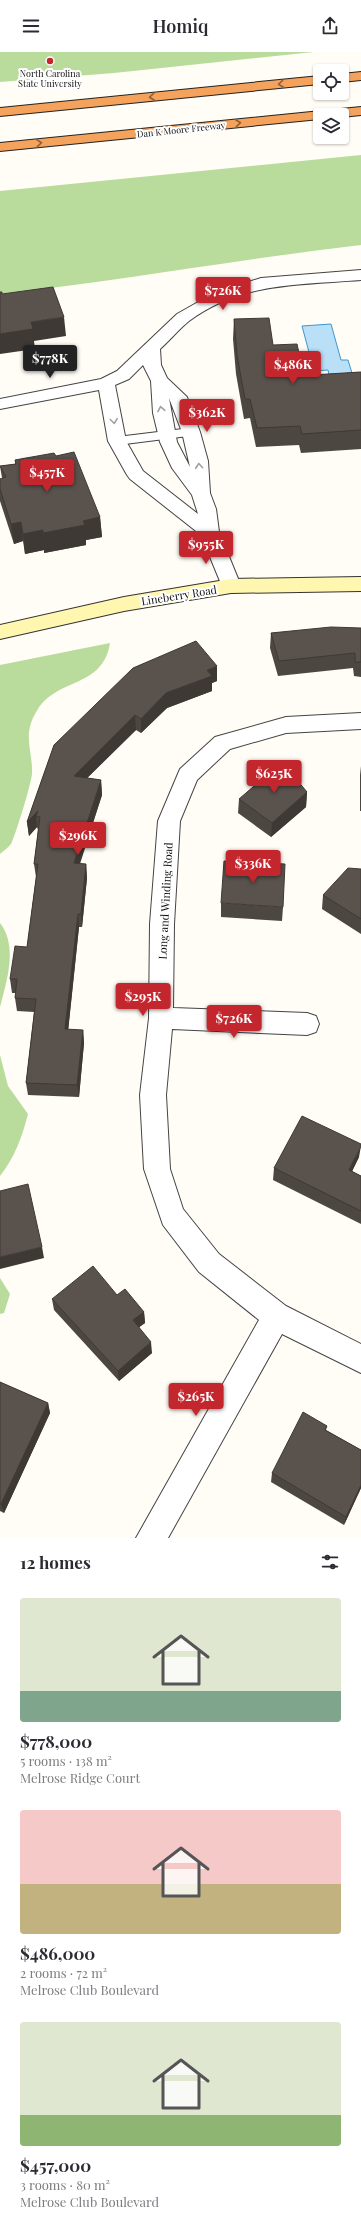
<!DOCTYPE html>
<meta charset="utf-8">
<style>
body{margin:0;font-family:"Playfair Display",serif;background:#f2f2f3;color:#2b2b33;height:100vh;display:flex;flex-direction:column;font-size:15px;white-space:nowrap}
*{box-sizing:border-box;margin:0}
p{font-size:13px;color:#7c7c81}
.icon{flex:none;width:22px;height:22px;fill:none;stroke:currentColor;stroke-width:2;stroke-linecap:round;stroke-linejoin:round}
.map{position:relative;height:1486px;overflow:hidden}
.details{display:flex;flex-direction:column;background:#fff;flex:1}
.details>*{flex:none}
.fabs{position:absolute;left:313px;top:12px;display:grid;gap:8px}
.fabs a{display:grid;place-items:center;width:36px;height:36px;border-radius:4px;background:#fff;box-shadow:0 1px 3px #0004;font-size:20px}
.price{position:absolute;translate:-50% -34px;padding:0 9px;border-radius:4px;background:#c4262e;color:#fff;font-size:13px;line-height:26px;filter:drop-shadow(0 1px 2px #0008)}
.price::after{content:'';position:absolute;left:50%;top:24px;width:12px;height:9px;margin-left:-6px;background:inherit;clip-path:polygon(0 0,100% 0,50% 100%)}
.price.current{background:#222;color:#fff}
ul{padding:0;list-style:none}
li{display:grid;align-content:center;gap:8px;height:212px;padding:0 20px}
li span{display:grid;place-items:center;height:124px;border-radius:4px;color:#555}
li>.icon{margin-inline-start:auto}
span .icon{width:72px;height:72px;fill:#fffc;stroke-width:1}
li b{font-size:17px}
h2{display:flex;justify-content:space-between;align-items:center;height:48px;padding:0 20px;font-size:17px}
header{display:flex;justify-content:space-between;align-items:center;height:52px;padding:0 20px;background:#fff;font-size:18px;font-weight:600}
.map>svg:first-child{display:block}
.forest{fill:#b9dc9c}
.water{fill:#b9e0f7;stroke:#3f96cf}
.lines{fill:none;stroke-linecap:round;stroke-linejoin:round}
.lane-casing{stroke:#444;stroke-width:2}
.street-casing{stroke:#444;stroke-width:2}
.secondary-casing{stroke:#333;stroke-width:2}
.highway-casing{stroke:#222;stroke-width:2}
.lane{fill:#fff;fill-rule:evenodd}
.street{fill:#fff;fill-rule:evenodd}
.secondary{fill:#fff6b0;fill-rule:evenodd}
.highway{fill:#f5a25d;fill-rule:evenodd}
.wall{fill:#4d4742}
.shaded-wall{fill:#3f3936}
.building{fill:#5a524d;stroke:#3f3936}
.oneway{stroke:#8e613b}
.oneway2{stroke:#a0a0a0}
.poi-dot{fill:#c4262e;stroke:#fff;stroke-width:1.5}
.labels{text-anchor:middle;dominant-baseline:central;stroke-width:4;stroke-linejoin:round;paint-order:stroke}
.far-poi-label{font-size:9px;fill:#111;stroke:#fff}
.far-street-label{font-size:9px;fill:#111;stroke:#fff}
.street-label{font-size:11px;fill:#111;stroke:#fff}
</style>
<header><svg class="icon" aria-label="menu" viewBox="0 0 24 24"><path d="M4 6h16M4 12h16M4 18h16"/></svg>Homiq<svg class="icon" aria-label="share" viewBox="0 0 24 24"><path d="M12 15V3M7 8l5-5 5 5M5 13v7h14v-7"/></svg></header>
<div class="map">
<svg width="361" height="1486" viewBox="0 0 361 1486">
<rect width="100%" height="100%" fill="#fffdf5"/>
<!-- forest -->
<path class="forest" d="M0,0H314L114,21L0,30Z
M361,103V193C240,207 121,229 0,242V139Z
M110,591C103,636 59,625 38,657C21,683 33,697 32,722C31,732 16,782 11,792C8,796 3,799 0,802V613Z
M0,871C18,894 7,928 0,955Z
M0,1003L8,1034L28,1062C22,1085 15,1105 0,1124Z
M0,1226L10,1242L4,1261L0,1262Z"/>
<!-- water -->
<path class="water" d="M331,272L341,308H348L352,321L329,323L328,318L314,319L302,274Z"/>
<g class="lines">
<defs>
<path id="lane" d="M191,376L196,377L197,380L196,383L117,393L110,389L117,385Z"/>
<path id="street" d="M361,218V228C298,233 242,230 189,269C179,277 170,288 160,297L161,313L167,326L187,345L200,380L208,409L210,441L216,457L219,480L241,534L238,539L231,541L224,539L201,483L130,427L127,423L108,389L99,338L0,357V347L101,327L117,319L177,262L214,241L261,226ZM143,313L151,329L153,361L160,390L172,416L192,443L198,462L143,419L126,389L115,333L129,327ZM169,346L182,380L190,415L177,390Z
M361,661V677L286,681L230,697L197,728L180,769L174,872L173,956L307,961L316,964L319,972L316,980L307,983L172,977L166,1043L170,1117L183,1157L219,1202L286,1254L361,1292V1321L282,1282L168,1486H136L259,1268L199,1220L163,1173L144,1117L140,1043L149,966L150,872L158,769L180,717L215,685L286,665Z"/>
<path id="secondary" d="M361,525V539L231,541L124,559L0,587V573L124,545L231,527Z"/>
<path id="highway" d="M361,20V28L342,30V22Z
M320,24V32L0,64V56Z
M361,55V63L342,65V63H320V67L0,99V91Z"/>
</defs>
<!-- lane casing -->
<use href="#lane" class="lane-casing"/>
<!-- street casing -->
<use href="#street" class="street-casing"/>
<!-- secondary casing -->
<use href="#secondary" class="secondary-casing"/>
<!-- highway casing -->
<use href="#highway" class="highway-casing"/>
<!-- lane -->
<use href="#lane" class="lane"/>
<!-- street -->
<use href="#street" class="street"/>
<!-- secondary -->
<use href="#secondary" class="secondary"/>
<!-- highway -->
<use href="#highway" class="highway"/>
</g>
<!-- wall -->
<path class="wall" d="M234,267L273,293L300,306L311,323L361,320V397L301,401L299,393L256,395L250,366L244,367L236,322L233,287Z
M56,404L100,465L102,485L86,488V493L44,501V498L25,502L23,489L14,492L0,449V427L2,426L0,414L15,412V408Z
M361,576V625L354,624L353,616L278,624L270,596L271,581Z
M217,614V629L212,631V639L167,656L141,681L136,678L87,726L101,728L102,743L80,812H86L87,826L82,875H79L68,978H83L84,991L79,1045L28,1043L26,1031L34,960L17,959L15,946L16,941H12L10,927L27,895L36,825L34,812L38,778L37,775L29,784L27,770L54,693Z
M361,714V759H360V723Z
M307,740L306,755L271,785L238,761L239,747Z
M361,817V882L322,857L323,843Z
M221,851L283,855L282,869L221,865Z
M359,1105L352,1119L361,1124V1172L273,1128L274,1116Z
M117,1243L144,1260L145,1271L139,1275L152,1301L119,1329L54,1258L52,1247Z
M0,1330L48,1351L50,1361L4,1461L0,1459Z
M327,1374L326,1378L361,1398V1436L344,1473L271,1430L272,1421Z"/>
<!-- shaded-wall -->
<path class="shaded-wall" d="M64,265L66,284L34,289L35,297L0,302V282L31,270Z
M100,465L102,485L86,488V493L44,501V498L25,502L23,482Z
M21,470L23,489L14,492L11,472Z
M217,614V629L212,631V639L167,656L141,681V667L166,641L207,618Z
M135,663L136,678L75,738L74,724Z
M101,728L102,743L75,825L74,811Z
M307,740L306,755L271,785L272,771Z
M38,759L36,764L37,775L29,784L27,770Z
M86,812L87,826L82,875L81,862Z
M78,862L79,875L67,990L65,977Z
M83,978L84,991L79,1045L77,1033Z
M361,1094L359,1105L347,1130L349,1118Z
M42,1195L44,1206L0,1217V1205Z
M144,1260L145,1271L134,1279L133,1268Z
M151,1290L152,1301L119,1329L118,1319Z
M48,1351L50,1361L4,1461L1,1452Z
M361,1433V1436L344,1473L346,1465Z"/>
<!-- building -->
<path class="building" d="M53,235L64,265L31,270L33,277L0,282V240H2V242Z
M269,266L273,293L297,292L300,306H307L311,323L361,320V378L302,382L300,374L257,376L250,347H245L237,303L234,267Z
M74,400L100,465L83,469L85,473L43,481V478L23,482L21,470L11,472L0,437V427L6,425L0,414L16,412L15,408L54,401L56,404Z
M331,575L361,576V610H355V601L279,609L271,581Z
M196,589L217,614L207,618L212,624L166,641L141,667L135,663L74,724L101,728L74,811L86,812L81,862H78L65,977L83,978L77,1033L26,1031L36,947L15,946L17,927H10L15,894L27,895L38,812H34L40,765L36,764L38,759L27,770L54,693L133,616Z
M282,710L307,740L272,771L239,747Z
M224,809L285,812L283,855L221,851Z
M348,816L361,817V867L323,843Z
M302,1064L361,1092V1094L349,1118L361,1124V1159L274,1116Z
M28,1132L42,1195L0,1205V1139Z
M93,1214L117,1243L125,1237L144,1260L133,1268L151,1290L118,1319L52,1247Z
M0,1330L48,1351L1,1452H0Z
M303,1360L327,1374L325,1378L361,1398V1433L346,1465L272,1421Z"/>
<!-- one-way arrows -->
<defs><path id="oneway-chevron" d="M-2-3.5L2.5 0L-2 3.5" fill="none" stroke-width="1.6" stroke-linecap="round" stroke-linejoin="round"/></defs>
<g class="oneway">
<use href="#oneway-chevron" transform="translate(281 32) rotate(174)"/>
<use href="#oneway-chevron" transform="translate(152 45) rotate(174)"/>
<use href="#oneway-chevron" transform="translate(238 71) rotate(-6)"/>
<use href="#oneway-chevron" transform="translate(39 91) rotate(-5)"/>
</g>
<g class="oneway2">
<use href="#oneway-chevron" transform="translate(161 357) rotate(-101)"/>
<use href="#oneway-chevron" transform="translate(114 369) rotate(82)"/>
<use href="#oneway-chevron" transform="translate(199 414) rotate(-95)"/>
</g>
<!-- markers -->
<circle class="poi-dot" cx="50" cy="9" r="4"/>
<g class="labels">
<!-- far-poi labels -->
<g class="far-poi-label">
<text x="50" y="21">North Carolina<tspan x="50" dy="10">State University</tspan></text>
</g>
<!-- far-street labels -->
<g class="far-street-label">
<text transform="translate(181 77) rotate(-6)">Dan K Moore Freeway</text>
</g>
<!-- street labels -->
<g class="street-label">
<text transform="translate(179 543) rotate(-9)">Lineberry Road</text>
<text transform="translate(165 849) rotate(-87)">Long and Winding Road</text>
</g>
</g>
</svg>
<div class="fabs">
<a><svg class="icon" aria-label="locate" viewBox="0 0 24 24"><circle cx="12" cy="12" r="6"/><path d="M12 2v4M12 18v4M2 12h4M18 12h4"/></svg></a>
<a><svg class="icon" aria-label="layers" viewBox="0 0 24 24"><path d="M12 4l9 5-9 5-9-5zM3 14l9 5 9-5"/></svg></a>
</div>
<b class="price" style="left:223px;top:259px">$726K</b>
<b class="price current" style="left:50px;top:327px">$778K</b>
<b class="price" style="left:293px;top:333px">$486K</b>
<b class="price" style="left:207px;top:381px">$362K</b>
<b class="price" style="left:47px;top:441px">$457K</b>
<b class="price" style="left:206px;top:513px">$955K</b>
<b class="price" style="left:274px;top:742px">$625K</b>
<b class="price" style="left:78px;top:804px">$296K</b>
<b class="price" style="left:253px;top:832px">$336K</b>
<b class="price" style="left:143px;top:965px">$295K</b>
<b class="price" style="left:234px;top:987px">$726K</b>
<b class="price" style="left:196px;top:1365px">$265K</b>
</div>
<section class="details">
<h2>12 homes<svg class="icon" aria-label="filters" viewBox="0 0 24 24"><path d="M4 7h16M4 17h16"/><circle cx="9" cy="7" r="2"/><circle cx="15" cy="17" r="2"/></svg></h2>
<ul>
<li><span style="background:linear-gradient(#dfe7d0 75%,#7fa58c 0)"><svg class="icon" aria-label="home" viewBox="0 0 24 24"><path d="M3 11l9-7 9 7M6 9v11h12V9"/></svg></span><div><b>$778,000</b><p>5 rooms · 138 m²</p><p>Melrose Ridge Court</p></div></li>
<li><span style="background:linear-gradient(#f6c9c9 60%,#c2b280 0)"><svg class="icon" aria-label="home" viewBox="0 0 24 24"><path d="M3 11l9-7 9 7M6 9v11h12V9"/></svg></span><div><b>$486,000</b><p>2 rooms · 72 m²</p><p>Melrose Club Boulevard</p></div></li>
<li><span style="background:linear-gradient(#dfe7d0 75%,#8fb573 0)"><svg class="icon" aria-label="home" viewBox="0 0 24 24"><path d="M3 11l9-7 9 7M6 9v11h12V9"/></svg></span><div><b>$457,000</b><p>3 rooms · 80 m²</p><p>Melrose Club Boulevard</p></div></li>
</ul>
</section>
